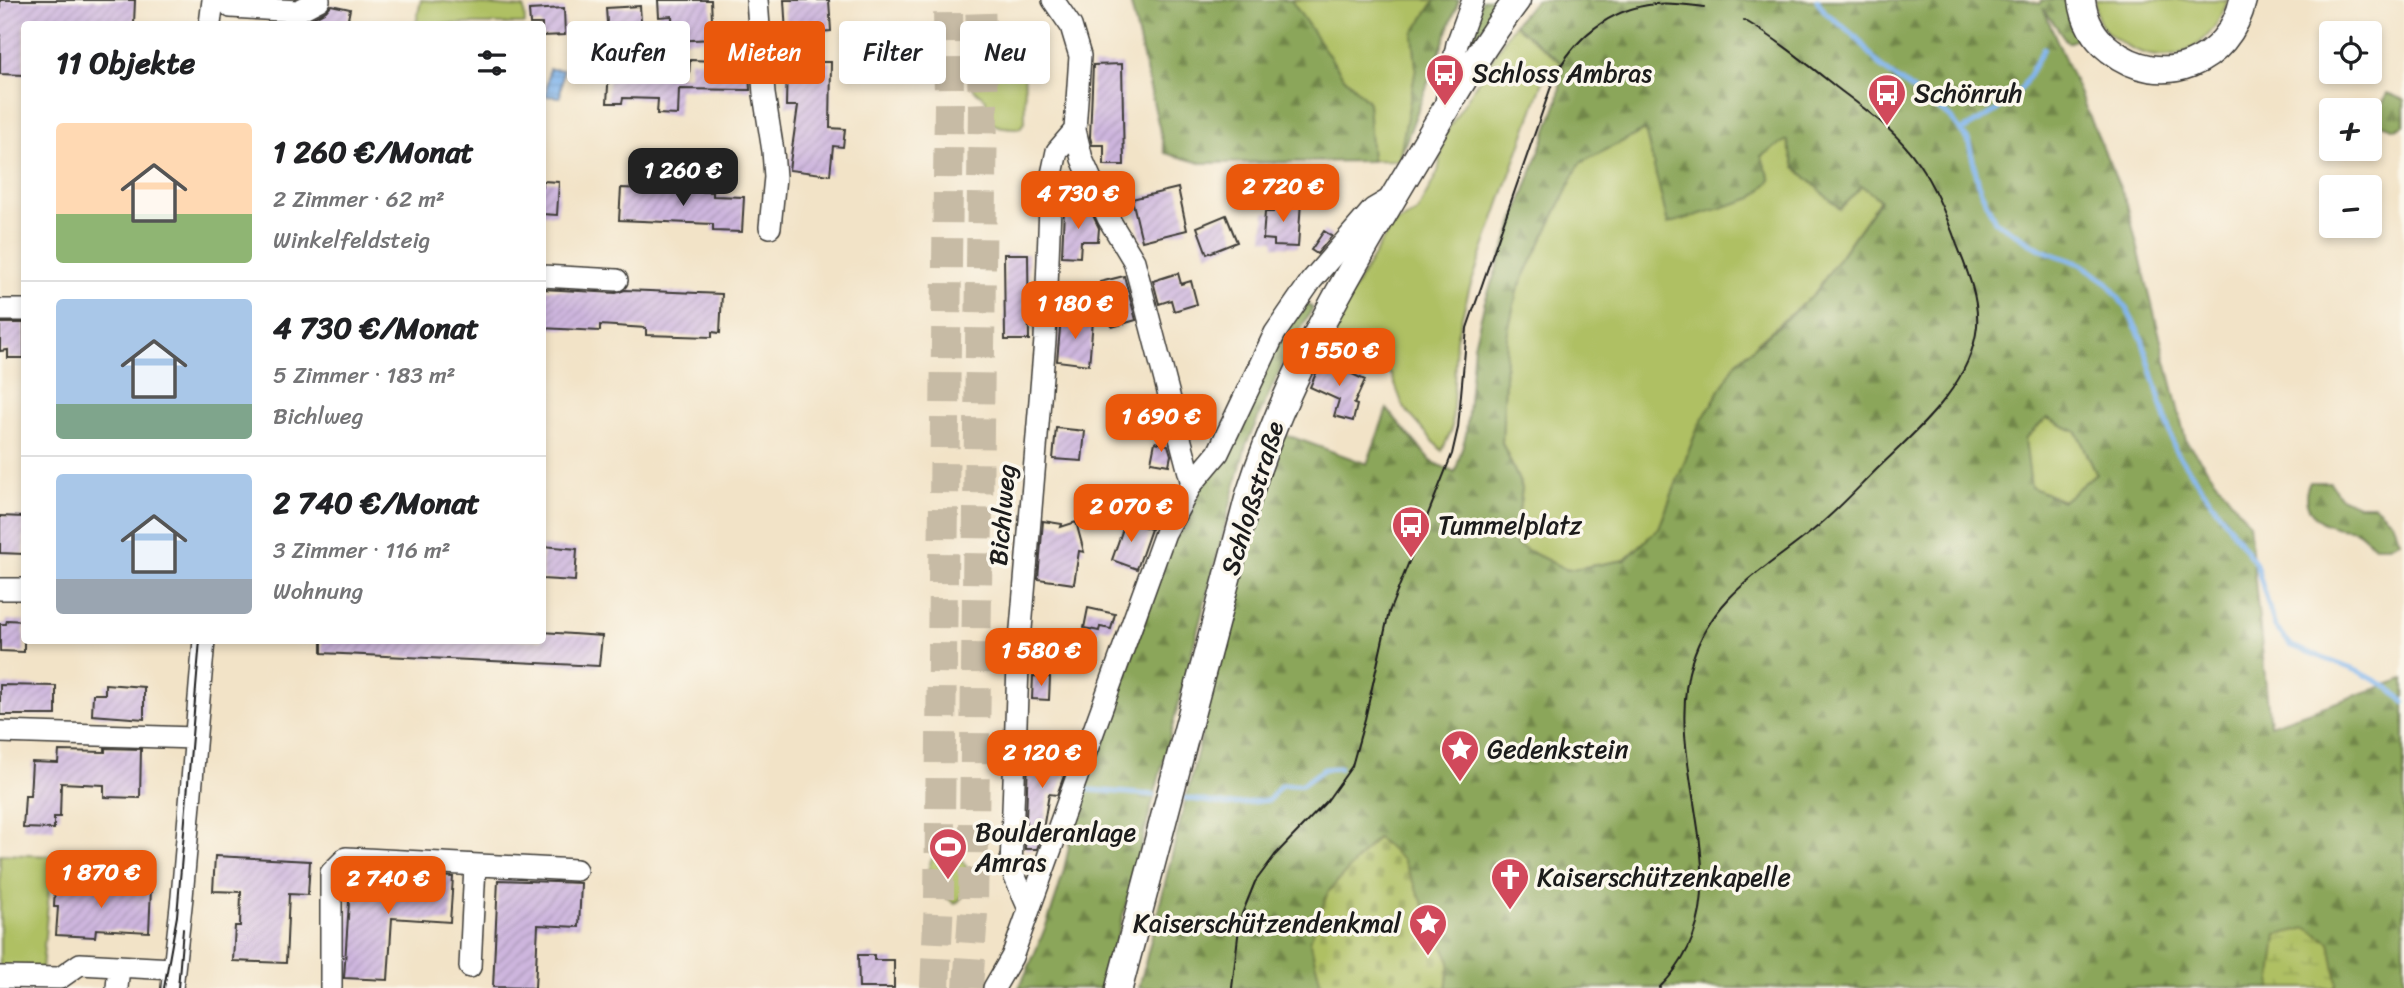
<!DOCTYPE html>
<html lang="de">
<meta charset="utf-8">
<style>
body{margin:0;font-family:Sriracha,sans-serif;background:#f2f2f2;color:#202124;height:100vh;display:flex;flex-direction:column;font-size:26px;white-space:nowrap}
*{box-sizing:border-box;margin:0}
p{font-size:23px;color:#757577}
.icon{flex:none;width:38px;height:38px;fill:none;stroke:currentColor;stroke-width:2;stroke-linecap:round;stroke-linejoin:round}
.map{position:relative;flex:1;overflow:hidden}
.panel{position:absolute;left:21px;top:21px;width:525px;height:623px;display:flex;flex-direction:column;background:#fff;border-radius:7px;box-shadow:0 4px 10px #0003}
.panel>*{flex:none}
.guide{position:absolute;left:567px;top:21px;width:665px;height:63px;display:flex;gap:14px}
.controls{position:absolute;left:2319px;top:21px;display:grid;gap:14px}
.controls a{display:grid;place-items:center;width:63px;height:63px;border-radius:7px;background:#fff;box-shadow:0 4px 10px #0003;font-size:35px}
.price{position:absolute;translate:-50% -60px;padding:0 16px;border-radius:14px;background:#ea580c;color:#fff;font-size:23px;line-height:46px;filter:drop-shadow(0 2px 4px #0008)}
.price::after{content:'';position:absolute;left:50%;top:42px;width:21px;height:16px;margin-left:-10px;background:inherit;clip-path:polygon(0 0,100% 0,50% 100%)}
.price.on{background:#222;color:#fff}
ul{padding:0;list-style:none}
li{display:flex;align-items:center;gap:21px;height:175px;padding:0 35px}
li+li{border-top:2px solid #e0e0e0}
li span{display:grid;place-items:center;flex:none;width:196px;height:140px;border-radius:7px;color:#555}
li>.icon{margin-inline-start:auto}
span .icon{width:84px;height:84px;fill:#fffc;stroke-width:1}
li b{font-size:30px}
h2{display:flex;justify-content:space-between;align-items:center;height:84px;padding:0 35px;font-size:30px}
.pill{padding:0 24px;border-radius:7px;background:#fff;box-shadow:0 4px 10px #0003;font-size:24px;line-height:63px}
.pill.on{background:#ea580c;color:#fff}
.map>svg:first-child{display:block}
.green{fill:#afc064;stroke:#666e40;stroke-width:2}
.forest{fill:url(#forest-firs);stroke:#54613b;stroke-width:2;fill-rule:evenodd}
.wetland{fill:url(#wetland-marsh);stroke:#666e40;stroke-width:2}
.cemetery{fill:url(#cemetery-stones);stroke:#666e40;stroke-width:2}
.water{fill:url(#water-rules);stroke:#4d6884;stroke-width:2}
.lines{fill:none;stroke-linecap:round;stroke-linejoin:round}
.stream{stroke:#7eb3ec;stroke-width:5}
.building{fill:url(#building-hatch)}
.highway-tunnel{stroke:#c7bba5;stroke-width:30;stroke-dasharray:30 15;stroke-linecap:butt}
.minor-casing{stroke:#3c3a36;stroke-width:24}
.major-casing{stroke:#3c3a36;stroke-width:29}
.minor{stroke:#fff;stroke-width:21}
.major{stroke:#fff;stroke-width:26}
.tram{stroke:#1c1c1c;stroke-width:2}
.labels{text-anchor:middle;dominant-baseline:central;stroke-width:7;stroke-linejoin:round;paint-order:stroke}
.poi-label{font-size:26px;fill:#1c1c1c;stroke:#fbf7ec;text-anchor:start}
.street-label{font-size:26px;fill:#1c1c1c;stroke:#fbf7ec}
</style>
<div class="map">
<svg width="2404" height="988" viewBox="0 0 2404 988">
<defs>
<pattern id="forest-firs" width="22" height="20" patternUnits="userSpaceOnUse" patternTransform="scale(1.75)"><rect width="22" height="20" fill="#8ba65a"/><path d="M5 1l3.5 6h-7zM16 11l3.5 6h-7z" fill="#71864a"/></pattern>
<pattern id="wetland-marsh" width="20" height="14" patternUnits="userSpaceOnUse" patternTransform="scale(1.75)"><rect width="20" height="14" fill="#afc064"/><path d="M1 5h8M5 5V1M11 12h8M15 12V8" fill="none" stroke="#96a456"/></pattern>
<pattern id="cemetery-stones" width="16" height="16" patternUnits="userSpaceOnUse" patternTransform="scale(1.75)"><rect width="16" height="16" fill="#afc064"/><path d="M2 7V4a2 2 0 0 1 4 0v3zM10 15v-3a2 2 0 0 1 4 0v3z" fill="#96a456"/></pattern>
<pattern id="water-rules" width="6" height="5" patternUnits="userSpaceOnUse" patternTransform="scale(1.75)"><rect width="6" height="5" fill="#7eb3ec"/><path d="M0 2.5h6" fill="none" stroke="#6c99ca"/></pattern>
<pattern id="building-hatch" width="6" height="6" patternUnits="userSpaceOnUse" patternTransform="scale(1.75)"><rect width="6" height="6" fill="#ceb6de"/><path d="M-1 1l2-2M0 6l6-6M5 7l2-2" fill="none" stroke="#b09cbe"/></pattern>
</defs>
<rect width="100%" height="100%" fill="#fbf7ec"/>
<filter id="ink" filterUnits="userSpaceOnUse"><feTurbulence type="fractalNoise" baseFrequency=".0143" numOctaves="2"/><feDisplacementMap in="SourceGraphic" scale="14" xChannelSelector="R" yChannelSelector="G"/><feConvolveMatrix kernelMatrix="1 2 1 2 8 2 1 2 1" color-interpolation-filters="sRGB"/></filter>
<filter id="wash" filterUnits="userSpaceOnUse"><feTurbulence type="fractalNoise" baseFrequency=".00686" numOctaves="4" result="noise"/><feDisplacementMap in="SourceGraphic" scale="28" xChannelSelector="R" yChannelSelector="G"/><feGaussianBlur stdDeviation="1.57" result="paint"/><feColorMatrix in="noise" values="0 0 0 0 0 0 0 0 0 0 0 0 0 0 0 0 0 1.4 0 .05"/><feComposite in="paint" operator="in"/></filter>
<g filter="url(#wash)">
<rect width="100%" height="100%" fill="#f2e3c7"/>
<!-- green -->
<path class="green" d="M421,0L524,8L525,24H416Z
M1130,0H1459L1399,160L1201,163L1165,153Z
M2095,0H2228C2211,47 2174,71 2127,46C2118,41 2104,32 2099,21C2096,16 2096,6 2095,0Z
M1514,24L1563,64L1546,73L1469,290L1456,339L1452,429L1442,451L1404,408L1391,374L1324,341L1391,226L1417,212L1438,172L1445,134Z
M969,29H995L1024,33L1025,121L1020,128C995,128 984,126 986,99L974,90Z
M1645,129L1761,156L1787,139L1839,208L1862,185L1880,199L1814,294L1758,342L1698,427L1659,528L1625,560L1567,570L1514,544L1522,488L1502,443L1507,336L1517,291L1580,163Z
M2047,418L2077,432L2096,473L2063,501L2030,487L2025,439Z
M943,853C948,854 956,856 960,859C975,870 968,895 955,904L944,895L935,893C927,880 926,866 935,854Z
M0,854L52,856L42,970L0,969Z"/>
<!-- forest -->
<path class="forest" d="M1130,0H1291L1343,76L1368,101L1372,161L1201,163L1165,153Z
M1435,0H1459L1399,160L1416,68L1413,34Z
M1482,0H1503L1473,41L1467,38Z
M1536,0H2025L2040,4L2041,0H2068L2077,39L2068,43L2043,8L2127,204L2186,441L2249,523L2270,725L2404,679V988H1446L1450,962L1310,941L1322,988H1139L1261,495L1284,434L1367,464L1387,409L1431,461L1455,473L1466,434L1474,345L1485,301L1558,100L1563,64L1514,24ZM1645,130L1668,224L1753,198L1771,180L1761,156L1787,140L1795,167L1840,209L1862,186L1880,200L1814,294L1736,363L1698,427L1659,528L1625,560L1567,570L1515,544L1522,488L1502,443L1507,336L1517,291L1580,163ZM2047,418L2077,432L2096,473L2063,501L2031,487L2025,439Z
M2387,93L2404,100V125L2396,129L2376,122Z
M1305,302L1313,308L1292,343L1246,445L1104,988H1019C1042,939 1064,886 1071,833L1177,524L1278,340Z
M2310,482H2330L2340,497L2358,505H2374L2392,521L2400,541L2389,546H2374C2369,542 2363,534 2357,531C2351,528 2342,529 2335,527C2313,522 2299,503 2310,482Z"/>
<!-- wetland -->
<path class="wetland" d="M2307,928L2330,942L2337,982L2335,988H2271L2277,935Z"/>
<!-- cemetery -->
<path class="cemetery" d="M1377,838L1403,860L1450,962L1446,988H1322L1310,941L1328,892Z"/>
<!-- water -->
<path class="water" d="M549,69L563,70L560,97L546,96Z"/>
<g class="lines">
<!-- stream -->
<path class="stream" d="M1817,0L1825,12L1857,38L1881,67L1950,117L1968,140L1980,189L1995,221L2042,250L2081,264L2107,282L2126,308L2142,339L2175,450L2256,564L2275,627L2292,646L2360,672L2391,689L2404,702
M1961,131L1996,111L2022,88L2044,48
M1079,789L1153,795
M1185,798L1227,805L1269,800L1281,785H1302L1324,769L1340,768"/>
</g>
<g id="blocks">
<!-- building -->
<path class="building" d="M0,0H135L134,24H24V75L0,74Z
M658,0H711L713,39L673,41L672,16L659,17Z
M784,0H829L831,31L786,34Z
M331,5L350,9L347,24H312L313,18L326,11Z
M640,6L642,36L608,37L606,8Z
M564,8L565,35L542,36V24H530L529,10Z
M690,60L715,61V63L748,61L750,90L679,89L678,115L657,114L658,99L623,98L622,103H607L609,69L661,71V75L689,76Z
M787,62H831L830,128L845,129L843,147L833,146L830,175L789,170L798,106H786Z
M1122,64L1124,165H1104V145H1092L1090,137L1093,65Z
M542,181L559,182L557,215L542,214Z
M621,188L713,192V196L744,197L742,232L713,231V224L619,220Z
M1178,188L1187,230L1142,241L1132,199Z
M1274,200L1301,201L1298,247L1274,246V240L1263,239L1265,212H1273Z
M1064,209H1090L1099,228L1098,241H1081L1080,257L1062,256Z
M1226,215L1237,242L1207,254L1197,227Z
M1324,231L1332,236L1317,254L1311,250Z
M1004,254H1028L1029,340H1005Z
M1178,273L1181,284L1191,281L1197,304L1174,311L1171,300L1159,304L1153,281Z
M1124,276L1136,320L1112,327L1100,282Z
M542,289L616,293L625,290L722,294L720,333L712,332V337L646,335V328L600,325V331L542,328Z
M1061,318L1093,321L1089,365L1057,361Z
M0,323H24V358H8V350L0,351Z
M1322,360L1365,380L1354,404L1357,405L1353,421L1334,416L1339,400L1310,387Z
M1056,428L1085,431L1082,461L1053,459Z
M1155,442L1168,445L1171,455L1169,465L1151,462Z
M0,516L24,517V554L0,553Z
M1126,520L1151,529L1137,569L1112,560Z
M1043,521L1062,524L1061,527L1076,522L1084,552L1079,551L1074,584L1038,579Z
M542,546L577,549L575,581L542,579Z
M1088,608L1115,614L1111,629L1100,627L1099,631L1084,628Z
M7,620L24,621V652L0,651V624H6Z
M542,632L602,636L599,666L322,653V640H542Z
M1033,676L1050,677L1049,700L1032,699Z
M105,684L144,687V719L92,715L93,694H105Z
M0,685L56,686V715H0Z
M1042,741L1059,743L1058,761L1066,762V770L1057,795L1049,794L1042,835L1037,849H1025L1028,758L1040,759Z
M105,748L141,749L140,798L104,797V785L61,783L60,817H54V829L23,828L25,796H30L32,762L58,763L59,751L105,752Z
M215,856L310,861L308,895L289,894L286,963L233,961L235,926H240L241,892L213,891Z
M351,871L453,877L450,922L392,918L388,980L344,978Z
M498,880L581,883L579,927L538,925L535,988L493,987Z
M55,885L151,889L149,932L96,929L95,937L56,935L58,907H54Z
M858,955H874V960H894V988H859Z"/>
</g>
</g>
<g filter="url(#ink)">
<use href="#blocks" fill-opacity="0" stroke="#3c3a36" stroke-width="2"/>
<g class="lines">
<!-- highway-tunnel -->
<path class="highway-tunnel" d="M935,988L939,899L949,104L948,0
M968,988L973,913L983,106L980,0"/>
<defs>
<path id="minor" d="M757,0L764,94L773,151L775,177L770,227
M1053,0L1071,26L1080,56L1075,130L1082,159L1108,218L1134,261L1192,484
M231,7L298,11L319,0
M210,24L213,0
M1446,102L1457,44L1473,0
M542,276L617,280
M0,310H24
M0,589H24
M0,732L195,738
M1029,909L1011,868L1018,665L1045,340L1051,179L1057,151L1075,130
M470,967L475,866
M0,977L60,978L80,964L173,969
M117,988L119,966
M172,988L182,897L204,640
M331,988V873L346,858L576,870
M994,988L1012,957L1165,533L1192,484L1218,453L1275,333L1311,281L1373,209L1390,199"/>
<path id="major" d="M2082,0C2084,20 2094,38 2110,50C2162,91 2229,63 2243,0
M1119,988L1249,495C1286,378 1347,275 1409,171C1444,113 1476,54 1517,0"/>
</defs>
<!-- minor casing -->
<use href="#minor" class="minor-casing"/>
<!-- major casing -->
<use href="#major" class="major-casing"/>
<!-- minor -->
<use href="#minor" class="minor"/>
<!-- major -->
<use href="#major" class="major"/>
<!-- tram -->
<path class="tram" d="M164,988L177,916L200,640
M178,988L183,929
M1232,988L1240,919L1255,882L1275,855L1327,801L1352,766L1365,719L1389,612L1452,454L1458,428L1467,328L1554,78C1574,38 1609,9 1655,4C1671,2 1688,5 1704,7
M1659,988C1754,896 1658,770 1692,661C1713,595 1762,572 1811,532C1835,513 1855,491 1876,470C1917,430 1971,386 1977,326C1979,298 1967,270 1957,245C1947,217 1936,189 1919,164C1898,132 1866,110 1836,87C1806,63 1777,39 1744,20"/>
</g>
</g>
<!-- icons -->
<defs>
<symbol id="bus-pin" viewBox="-11 -11 22 30"><path d="M0 17L-7.5 6A9.5 9.5 0 1 1 7.5 6Z" fill="#d1495b" stroke="#fbf7ec"/><path d="M-5-6H5V4H4V6H2V4H-2V6H-4V4H-5ZM-3.5-4V0h7V-4ZM-3.5 1.2v1.5H-2V1.2ZM2 1.2v1.5H3.5V1.2Z" fill="#fff"/></symbol>
<symbol id="sight-pin" viewBox="-11 -11 22 30"><path d="M0 17L-7.5 6A9.5 9.5 0 1 1 7.5 6Z" fill="#d1495b" stroke="#fbf7ec"/><path d="M0-6L1.8-2.2L6-1.7L2.9 1.2L3.7 5.4L0 3.3L-3.7 5.4L-2.9 1.2L-6-1.7L-1.8-2.2Z" fill="#fff"/></symbol>
<symbol id="stadium-pin" viewBox="-11 -11 22 30"><path d="M0 17L-7.5 6A9.5 9.5 0 1 1 7.5 6Z" fill="#d1495b" stroke="#fbf7ec"/><path d="M0-5a6.5 5 0 1 0 0 10a6.5 5 0 1 0 0-10ZM-3.5-1.8h7v3.6h-7Z" fill="#fff"/></symbol>
<symbol id="church-pin" viewBox="-11 -11 22 30"><path d="M0 17L-7.5 6A9.5 9.5 0 1 1 7.5 6Z" fill="#d1495b" stroke="#fbf7ec"/><path d="M-1.2-6h2.4v3.5h3.3v2.4h-3.3V6h-2.4V-.1h-3.3v-2.4h3.3Z" fill="#fff"/></symbol>
</defs>
<g fill-rule="evenodd">
<use href="#bus-pin" x="1423" y="51" width="44" height="60"/>
<use href="#bus-pin" x="1865" y="71" width="44" height="60"/>
<use href="#bus-pin" x="1389" y="503" width="44" height="60"/>
<use href="#sight-pin" x="1438" y="727" width="44" height="60"/>
<use href="#stadium-pin" x="926" y="825" width="44" height="60"/>
<use href="#church-pin" x="1488" y="855" width="44" height="60"/>
<use href="#sight-pin" x="1406" y="901" width="44" height="60"/>
</g>
<g class="labels">
<!-- poi labels -->
<g class="poi-label">
<text x="1472" y="73">Schloss Ambras</text>
<text x="1914" y="93">Schönruh</text>
<text x="1438" y="525">Tummelplatz</text>
<text x="1487" y="749">Gedenkstein</text>
<text x="975" y="832">Boulderanlage<tspan x="975" dy="30">Amras</tspan></text>
<text x="1537" y="877">Kaiserschützenkapelle</text>
<text x="1401" y="923" text-anchor="end">Kaiserschützendenkmal</text>
</g>
<!-- street labels -->
<g class="street-label">
<text transform="translate(1252 498) rotate(-73)">Schloßstraße</text>
<text transform="translate(1002 515) rotate(-85)">Bichlweg</text>
</g>
</g>
</svg>
<div class="controls">
<a><svg class="icon" aria-label="locate" viewBox="0 0 24 24"><circle cx="12" cy="12" r="6"/><path d="M12 2v4M12 18v4M2 12h4M18 12h4"/></svg></a>
<a>+</a>
<a>−</a>
</div>
<b class="price on" style="left:683px;top:208px">1 260 €</b>
<b class="price" style="left:1283px;top:224px">2 720 €</b>
<b class="price" style="left:1078px;top:231px">4 730 €</b>
<b class="price" style="left:1075px;top:341px">1 180 €</b>
<b class="price" style="left:1339px;top:388px">1 550 €</b>
<b class="price" style="left:1161px;top:454px">1 690 €</b>
<b class="price" style="left:1131px;top:544px">2 070 €</b>
<b class="price" style="left:1041px;top:688px">1 580 €</b>
<b class="price" style="left:1042px;top:790px">2 120 €</b>
<b class="price" style="left:101px;top:910px">1 870 €</b>
<b class="price" style="left:388px;top:916px">2 740 €</b>
<div class="guide">
<a class="pill">Kaufen</a>
<a class="pill on">Mieten</a>
<a class="pill">Filter</a>
<a class="pill">Neu</a>
</div>
<section class="panel">
<h2>11 Objekte<svg class="icon" aria-label="filters" viewBox="0 0 24 24"><path d="M4 7h16M4 17h16"/><circle cx="9" cy="7" r="2"/><circle cx="15" cy="17" r="2"/></svg></h2>
<ul>
<li><span style="background:linear-gradient(#ffd9b3 65%,#8fb573 0)"><svg class="icon" aria-label="home" viewBox="0 0 24 24"><path d="M3 11l9-7 9 7M6 9v11h12V9"/></svg></span><div><b>1 260 €/Monat</b><p>2 Zimmer · 62 m²</p><p>Winkelfeldsteig</p></div></li>
<li><span style="background:linear-gradient(#a9c7e8 75%,#7fa58c 0)"><svg class="icon" aria-label="home" viewBox="0 0 24 24"><path d="M3 11l9-7 9 7M6 9v11h12V9"/></svg></span><div><b>4 730 €/Monat</b><p>5 Zimmer · 183 m²</p><p>Bichlweg</p></div></li>
<li><span style="background:linear-gradient(#a9c7e8 75%,#9aa5b1 0)"><svg class="icon" aria-label="home" viewBox="0 0 24 24"><path d="M3 11l9-7 9 7M6 9v11h12V9"/></svg></span><div><b>2 740 €/Monat</b><p>3 Zimmer · 116 m²</p><p>Wohnung</p></div></li>
</ul>
</section>
</div>
